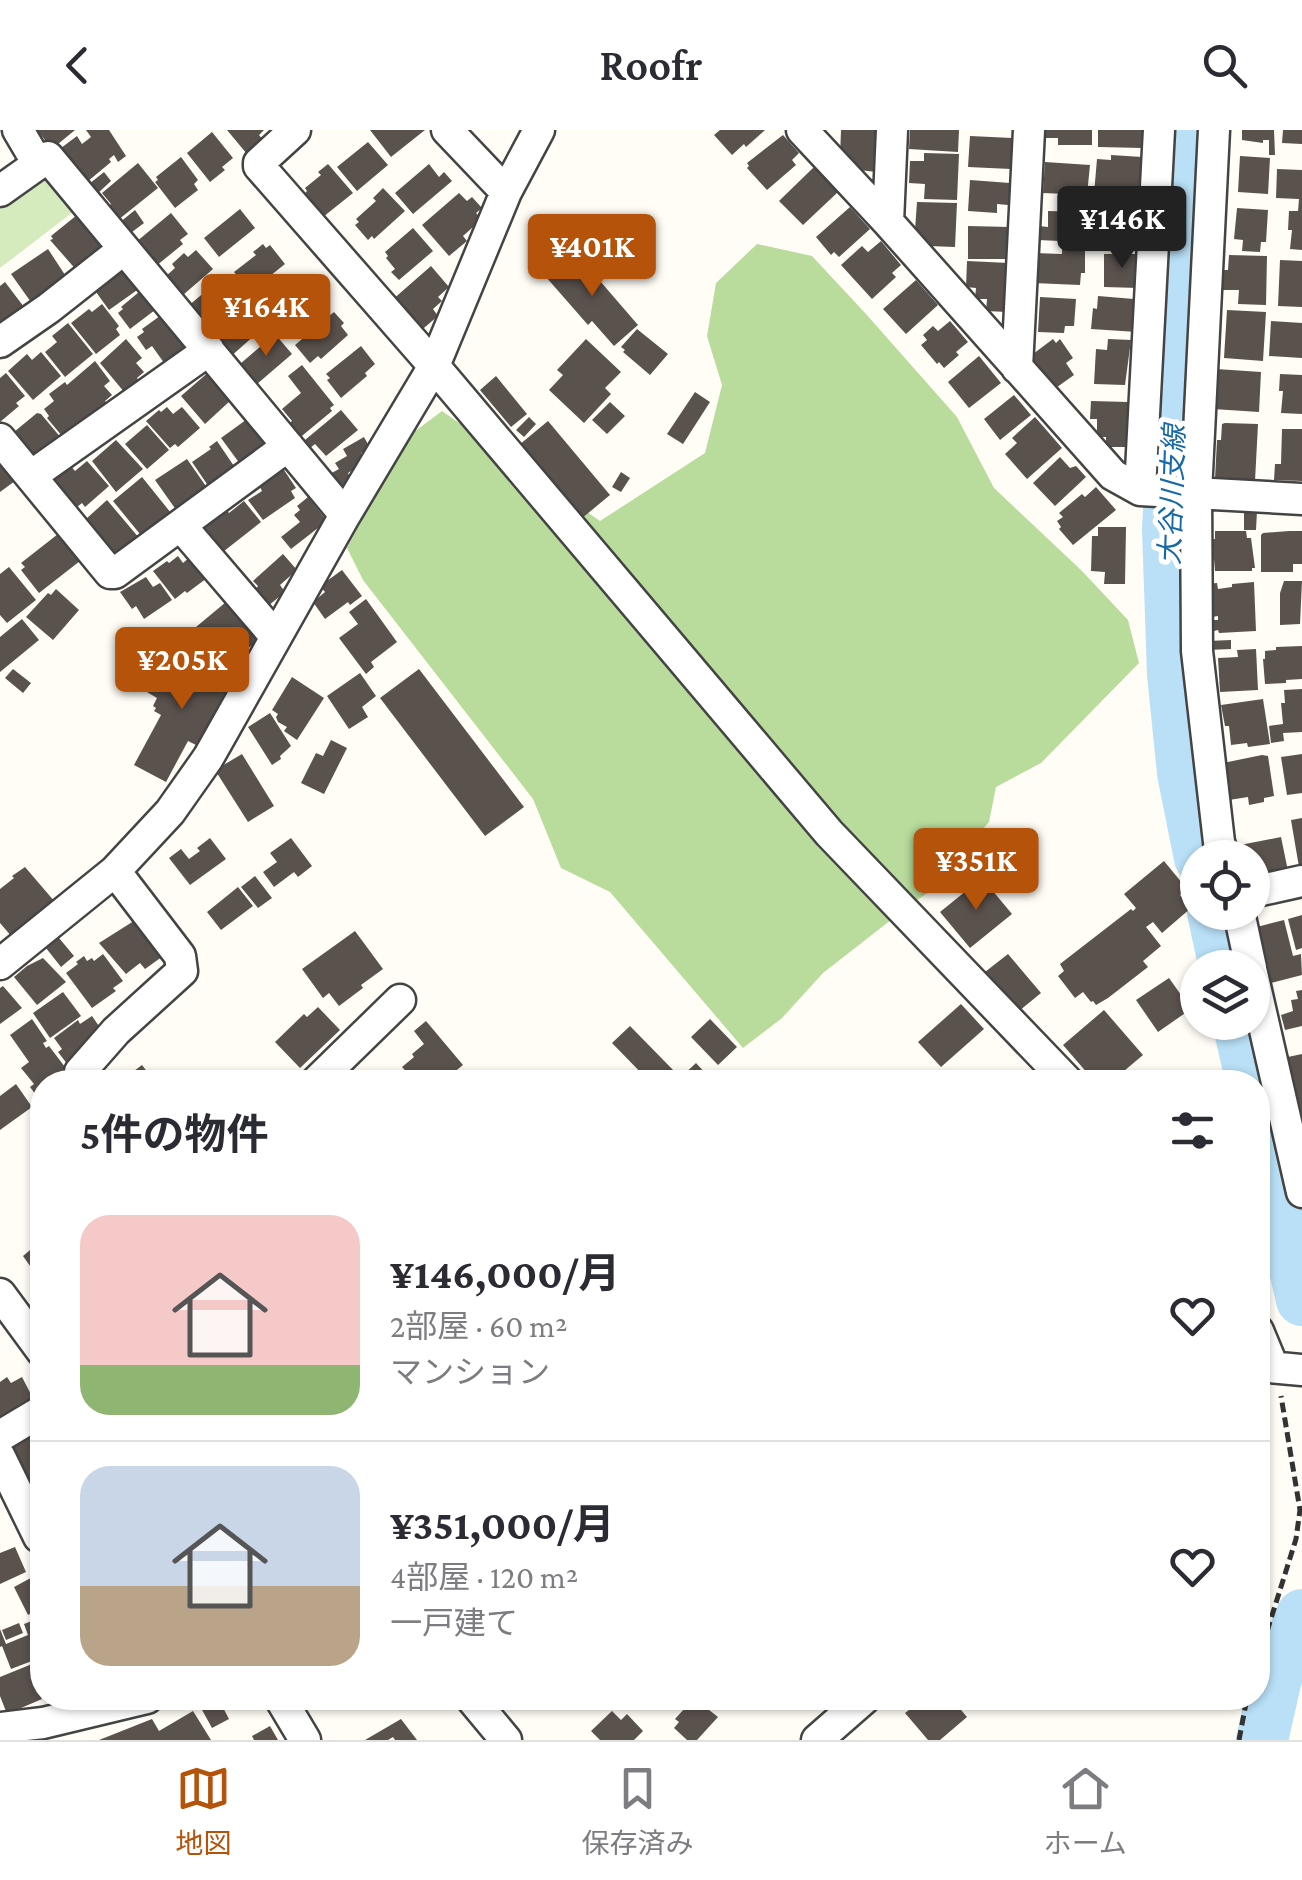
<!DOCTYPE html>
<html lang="ja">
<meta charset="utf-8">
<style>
body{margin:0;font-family:"Crimson Pro","Noto Sans JP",serif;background:#f2f2f3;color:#2b2b33;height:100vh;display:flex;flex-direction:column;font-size:38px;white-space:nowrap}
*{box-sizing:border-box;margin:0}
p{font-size:32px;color:#7c7c81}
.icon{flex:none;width:55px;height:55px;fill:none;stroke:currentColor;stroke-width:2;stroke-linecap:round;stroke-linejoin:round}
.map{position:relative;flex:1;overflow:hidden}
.side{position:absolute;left:30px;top:940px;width:1240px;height:640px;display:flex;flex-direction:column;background:#fff;border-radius:40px;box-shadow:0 2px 8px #0004}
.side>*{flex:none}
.controls{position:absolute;left:1180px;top:710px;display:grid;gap:20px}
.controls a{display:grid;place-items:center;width:90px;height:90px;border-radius:50%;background:#fff;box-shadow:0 2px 8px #0004;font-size:50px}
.price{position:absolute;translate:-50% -85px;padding:0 22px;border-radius:10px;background:#b45309;color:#fff;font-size:32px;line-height:65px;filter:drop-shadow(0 2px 5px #0008)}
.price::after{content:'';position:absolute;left:50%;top:60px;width:30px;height:22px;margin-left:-15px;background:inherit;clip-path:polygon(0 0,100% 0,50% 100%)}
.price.on{background:#222;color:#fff}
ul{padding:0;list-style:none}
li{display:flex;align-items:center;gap:30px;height:250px;padding:0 50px}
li+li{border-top:2px solid #e1e1e2}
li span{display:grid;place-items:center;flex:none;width:280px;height:200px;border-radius:30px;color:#555}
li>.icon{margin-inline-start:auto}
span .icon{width:120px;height:120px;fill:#fffc;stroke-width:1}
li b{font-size:42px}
h2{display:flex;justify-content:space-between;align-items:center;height:120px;padding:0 50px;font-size:42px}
header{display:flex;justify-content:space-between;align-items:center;height:130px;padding:0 50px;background:#fff;font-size:45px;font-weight:600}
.tabs{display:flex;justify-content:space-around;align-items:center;height:140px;border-top:2px solid #e1e1e2;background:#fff;font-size:28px;color:#7c7c81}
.tabs a{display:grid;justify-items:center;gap:5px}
.tabs .on{color:#b45309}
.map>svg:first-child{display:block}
.green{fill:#d5ebbd}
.forest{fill:#b9dc9c}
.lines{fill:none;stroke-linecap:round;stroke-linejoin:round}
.river{stroke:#b9e0f7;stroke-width:52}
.building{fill:#5a524d}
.minor-casing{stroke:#444;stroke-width:35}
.path{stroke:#333;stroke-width:5;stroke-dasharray:10 5;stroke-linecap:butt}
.minor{stroke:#fff;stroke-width:30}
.labels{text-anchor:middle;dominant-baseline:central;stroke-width:10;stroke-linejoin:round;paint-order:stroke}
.water-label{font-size:28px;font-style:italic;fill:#1768a6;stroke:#fff}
</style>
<header><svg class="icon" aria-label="back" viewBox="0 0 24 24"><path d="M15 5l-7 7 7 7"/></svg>Roofr<svg class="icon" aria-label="search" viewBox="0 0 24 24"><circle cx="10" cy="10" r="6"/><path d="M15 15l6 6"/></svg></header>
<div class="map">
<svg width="1302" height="1610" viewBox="0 0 1302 1610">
<rect width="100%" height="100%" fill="#fffdf5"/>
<!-- green -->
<path class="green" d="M47,41L77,79L0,138V77Z"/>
<!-- forest -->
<path class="forest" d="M757,114L812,126L866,184L957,287L994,358L1082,441L1128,490L1139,533L1041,633L996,657L989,692L963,722L955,745L914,772L823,843L782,888L743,918L610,762L561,738L533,669L363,450L347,418L387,343L414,302L442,281L600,391L705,323L722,255L707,206L716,153Z"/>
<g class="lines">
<!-- river -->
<path class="river" d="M1189,0L1168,399L1173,544L1183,643L1200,728
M1213,782L1225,838
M1238,892L1252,952
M1258,978L1302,1170
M1262,1610L1276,1548L1302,1485"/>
</g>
<!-- building -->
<path class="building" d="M37,0H75L52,19Z
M86,0H109L126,26L118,32L114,25L109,29L111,32L87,52L62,23L64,22L61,18L77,6L82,14L91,7Z
M227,0H264L259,5L263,10L247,24Z
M370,0H425L391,27Z
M720,0H765L746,17L744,14L732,25L714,5Z
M841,0H879L877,42L849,39L850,29L840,28Z
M910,0H959L958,22L909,19Z
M1046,0H1092V15H1058V8H1046Z
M1098,0H1143V18L1098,17Z
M1242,0H1274L1275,25H1269V10H1263V13L1242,10Z
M1283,0H1302V14L1282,13Z
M212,2L233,28L222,37L225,40L210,52L187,23Z
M783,5L799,23L792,30L796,35L767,60L747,38L749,36L747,33Z
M970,6L1012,8L1011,39L968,37Z
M368,12L388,35L357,61L337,37Z
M924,23L959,24L957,70L924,69L925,54L909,53L910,31H924Z
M1111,25L1142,27L1140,58L1123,57L1122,66L1094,64L1097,29L1111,30Z
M1240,26L1270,28L1268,64L1238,62Z
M181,27L198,50L194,54L198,60L175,78L155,52L158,50L156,47Z
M1045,32L1090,35L1087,65L1043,63Z
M138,33L158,58L118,90L107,78L111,74L102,63Z
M328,34L353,63L323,87L304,64L307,61L305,58L321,45L318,42Z
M429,34L439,47L444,42L452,51L413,84L395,63Z
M814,37L838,62L803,95L779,71Z
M1277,39L1302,40V120L1290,119L1292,100H1288L1289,81H1298L1299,69L1276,68Z
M104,42L111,51L97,64L89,54Z
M970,50L1010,53L1008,75L997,74V83L968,81Z
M383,58L405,81L374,109L372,106L368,110L355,95L359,92L356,89L376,71L373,68Z
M459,63L467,71L472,67L482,78L476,83L482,89L463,106L467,111L449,126L422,95Z
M917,72L957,73L955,117L928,116L915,100Z
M850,77L870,99L839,127L834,122L831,125L816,107Z
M1237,78L1268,80L1266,112H1261L1260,122L1242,121L1243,110L1234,109Z
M240,79L255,98L219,127L204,108Z
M135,80L144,93L128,105L119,93Z
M1048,81L1084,82L1083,112L1038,110L1039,96L1048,97Z
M1092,81L1137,83L1136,112L1091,110Z
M171,83L188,104L180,110L183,114L156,136L136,112Z
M77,85L92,99L88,102L105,122L79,143L50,110L53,109L51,106Z
M968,96L1010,97V129H968Z
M413,98L433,121L399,150L391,142L395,139L386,128L388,126L385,122Z
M881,111L901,135L892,143L896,147L872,169L841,135L862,116L868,122Z
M263,114L266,118L270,115L285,134L250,162L234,142L256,125L253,122Z
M1062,118L1085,119V143H1081L1080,155L1033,153L1034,123L1062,124Z
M48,119L69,151L33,175L11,144Z
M196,120L213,139L183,165L166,146L175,138L172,134L184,123L188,127Z
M575,122L638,195L614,216L592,191L588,195L546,147Z
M1104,124H1139V158L1104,157Z
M1229,125L1267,126L1266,175L1238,174L1239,160H1222L1223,140H1228Z
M1280,130L1302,131V177L1278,176Z
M967,131L1009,133L1007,182L986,181L987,169H975L976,158L966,157Z
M431,136L449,157L438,167L442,171L433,179L438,186L418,203L391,171Z
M123,140L131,152L134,150L140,158L109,180L96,162Z
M223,147L242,167L206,196L188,176Z
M299,148L317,169L285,196L280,190L276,194L263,178Z
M916,150L938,175L906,204L883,179Z
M5,152L24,177L0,200V156Z
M139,162H148L157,176L154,178L155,180L130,199L118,183L123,179L121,177Z
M1098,166L1134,169L1132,185H1138L1137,202L1091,199L1093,178L1097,179Z
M1040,167L1076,169L1074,196H1065L1064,203L1038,202Z
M102,174L119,196L116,199L120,205L96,224L71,193L89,179L92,182Z
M238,174L241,177L245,174L265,196L229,228L213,209L224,199L218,192Z
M1227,180L1266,182L1263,231L1224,228Z
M334,182L344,193L341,196L348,205L321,229L318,226L310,233L295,215Z
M164,183L188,218L167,237L152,216L146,220L137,207L144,202L142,199Z
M950,191L968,212L956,222L959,225L944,238L939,232L937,234L921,215L927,210L923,205L933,196L938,201Z
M1271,191L1302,193V228L1269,226Z
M68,193L93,224L65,247L45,222L57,212L52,206Z
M637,199L668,224L650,245L623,222L625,220L621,217Z
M275,204L292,224L257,254L240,234Z
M126,209L142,228L136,233L144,242L137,248L139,251L125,263L100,233Z
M586,209L621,242L605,258L611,264L584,293L549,260L563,245L557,240Z
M1053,209L1056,213L1060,209L1073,228L1066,233L1074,245L1053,260L1029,227Z
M1108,209L1131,210L1125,255L1094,254L1096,219L1107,220Z
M361,216L375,234L365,243L367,246L341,268L327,250L330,248L326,244Z
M41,222L61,246L33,270L8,241L27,224L32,230Z
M979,226L1001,253L969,278L948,252Z
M95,231L110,251L104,256L112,265L105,271L107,274L92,285L80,302L75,295L62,306L47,288L49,286L44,279L54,271L49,264L65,252L67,255Z
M302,235L334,275L330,278L332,281L297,310L286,296L292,291L282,279L301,263L288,246Z
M1216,239L1261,242L1259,282L1213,279Z
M211,240L231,270L205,294L181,266Z
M6,243L25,266L16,273L19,276L0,292V248Z
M1280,244L1302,245V284L1281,283L1283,261H1279Z
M496,246L527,284L511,297L480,260Z
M695,262L710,272L683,314L667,304Z
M1014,265L1031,285L1000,310L984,289Z
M1091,271L1128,272L1126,317H1106V307H1097V289H1090Z
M610,272L625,286L607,304L592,290Z
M167,277L173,284L182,277L200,298L178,317L175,314L170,318L146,291L159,280L161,282Z
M341,280L358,300L326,326L315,314L305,322L299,315Z
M37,283L41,284L62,309L33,329L14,306V302Z
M250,287L269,315L243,338L221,308Z
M529,287L536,294L524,307L516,300Z
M1035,287L1062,318L1027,349L1005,324L1017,313L1012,308Z
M548,291L610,365L581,389L519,315Z
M1225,293L1258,294L1255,351L1215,349L1217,310H1221L1222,294Z
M147,295L169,320L147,339L125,314Z
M1282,299H1302V351L1274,350L1275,334H1281Z
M364,307L370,318L361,323L364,328L359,331L361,335L348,343L352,351L337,360L328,345L339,339L335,333L347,326L343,319Z
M116,310L143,339L116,362L92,331Z
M217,311L238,342L211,360L192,332L211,319L209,317Z
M1060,327L1070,338L1076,336L1086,347L1055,376L1033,353Z
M187,329L210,362L179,384L155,350Z
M0,331L15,351L0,362Z
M87,331L109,356L85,377L82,373L71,382L48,354L70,335L75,341Z
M284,340L296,358L291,361L295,368L263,390L248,370L262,361L260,357Z
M621,342L630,348L621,362L612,357Z
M142,347L171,383L144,409L113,371Z
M1096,357L1116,380L1073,415L1059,399L1061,397L1057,391L1063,387L1059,383L1082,364L1085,367Z
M308,367L327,391L291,419L281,407L300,392L294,385L300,380L297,376Z
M107,370L140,409L118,428L86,389Z
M244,371L261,392L219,425L200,396L226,379L229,383Z
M1244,381H1257L1256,400H1244Z
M1098,397H1126L1125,454H1104L1105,442L1091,441L1092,406H1098Z
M1215,401H1246L1247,408H1251L1255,438H1252V441H1215L1214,429L1212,430V409H1215Z
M1289,401H1302V434H1293V442H1261V405L1263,403Z
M58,404L80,431L39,463L21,440L25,437L21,433Z
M283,424L297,440L280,455L285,462L268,476L255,460L258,456L253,451Z
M178,426L183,433L191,426L207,448L187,463L185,461L175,469L153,441L167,431L169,433Z
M9,437L36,470L7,493L0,485V444Z
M342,440L362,466L350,475L348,472L325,489L313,472L325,462L320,456Z
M146,447L153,457L160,453L172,470L144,489L136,476L132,479L120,462Z
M1284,451H1302L1300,494L1280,495V463Z
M1254,452L1256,501L1219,503L1218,500L1214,501V490H1218V486L1212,487V480L1207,481L1206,454L1217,453L1218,459L1232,457V454Z
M56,459L79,480L53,510L26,487L48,463L51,465Z
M366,469L397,512L371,532L374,537L366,544L339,508L358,494L349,482Z
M226,472L228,474L230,473L260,509L246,520L248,523L236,533L234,531L232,533L225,525L223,528L206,526L202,520L198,524L184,507Z
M22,489L39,510L0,542V507Z
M1231,510V519L1208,520V511Z
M1302,516V549L1286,550V553L1265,554L1263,529H1265V521L1276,520V517Z
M1256,519L1258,560L1220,562L1218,528L1238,527L1237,520Z
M186,524L221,543L225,535L238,542L198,616L188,611L166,652L134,635L161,585L154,581L156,578L153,576L157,568L147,562L157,544L165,548L177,525L183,529Z
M13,539L31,553L23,563L5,548Z
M419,539L524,677L485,706L380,568Z
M360,543L376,566L362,577L368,587L349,599L327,566Z
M292,547L324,568L297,610L284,601L287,597L278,592L276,587L278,584L272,580Z
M1302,559V602L1283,603L1284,611L1271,613L1269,596L1283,594L1281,573H1285L1284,560Z
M1263,569L1270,614L1248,617L1247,613L1231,615L1229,596H1225L1221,575Z
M270,583L291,616L280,626L281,629L272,635L248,597Z
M331,610L347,618L324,664L301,653L316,623L323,626Z
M242,624L274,676L248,692L215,640Z
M1302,624V663L1287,665L1281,627Z
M1262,625L1268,626L1274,666L1264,668V672L1249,675L1248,667L1229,670L1223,633Z
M1302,688V743H1300L1291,690Z
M1281,707L1288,741L1252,747V728H1242L1240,715Z
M210,708L226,729L190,755L169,728L181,719L189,729L200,721L197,718Z
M291,708L312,736L298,747L294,742L274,757L263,742L277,732L270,723Z
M1164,731L1187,759L1180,765L1191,778L1162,803L1153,792L1146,797L1161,816L1143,831L1148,837L1108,868L1096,875L1093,871L1091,872L1083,862L1075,868L1058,846L1064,841L1060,834L1131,779L1133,781L1136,778L1124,764Z
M25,737L55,772L12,807L0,793V759L14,748L12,746Z
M255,746L272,768L258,778L241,757Z
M982,748L1012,784L970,818L940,782Z
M238,757L253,776L221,800L207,782Z
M1302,785V818L1296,820L1288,789Z
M137,789L166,824L145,839L140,833L126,844L99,813Z
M1284,790L1293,826L1301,824L1302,845L1267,854L1253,798Z
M355,801L383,839L361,855L363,858L339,876L329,863L323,868L302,839Z
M59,808L74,826L61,837L46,818Z
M103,824L123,851L113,858L116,861L92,878L66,843L78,834L76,832L84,826L87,831L92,828L94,831Z
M1008,824L1041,863L1019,881L985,842Z
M43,828L66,852L37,875L14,847L27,836Z
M1169,848L1191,879L1158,902L1136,870Z
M3,856L22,878L0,894V858Z
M1302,860V896L1285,900L1281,885L1293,881L1291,870L1298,869L1296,861Z
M63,862L81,886L50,908L33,883Z
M961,874L984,899L941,937L918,912Z
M318,877L340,900L300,938L275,912L304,884L307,887Z
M1104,880L1143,925L1111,952H1095L1063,915Z
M92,886L103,902L68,935L58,922L62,919L54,908L78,890L80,894Z
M32,889L47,911L43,913L46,918L49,916L68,941L52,952H42V960L36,965L30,957L34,954L21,938L29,932L10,905Z
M710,889L737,917L718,935L691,907Z
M426,891L463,935L442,952H416L402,937L414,927L412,924L424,914L414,901Z
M630,896L676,943L666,952H650L612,913Z
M1302,924V985L1297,986L1283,928Z
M696,933L708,946L702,952H676Z
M142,935L155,952H112L123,944L126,947Z
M16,954L32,977L0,1000V966Z
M42,1110V1153L23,1126Z
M7,1247L11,1253L22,1247L36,1274L0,1294V1252Z
M1258,1288H1259L1266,1326L1258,1327Z
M29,1302L32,1308L42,1303V1341L33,1346L35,1350L29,1353L8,1312Z
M15,1417L26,1442L0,1454V1423Z
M42,1442V1477L28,1485L14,1457Z
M42,1487V1543L37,1529L11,1539L2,1516L0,1517V1499L6,1514L28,1505L24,1494Z
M19,1493L23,1503L6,1510L2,1500Z
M32,1534L42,1558V1569L7,1584L0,1566V1547Z
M218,1568L229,1589L212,1598L201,1578Z
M694,1568L718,1587L697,1610H687L674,1598L679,1592L675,1589Z
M924,1568H951L967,1587L940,1610H928L905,1583Z
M193,1581L211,1610H99L152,1589L159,1601Z
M612,1581L621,1590L627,1584L643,1601L634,1610H600L591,1601Z
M401,1589L417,1610H395L393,1607L388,1610H365Z
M270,1596L278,1610H254L252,1606Z"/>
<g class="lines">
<defs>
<path id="minor" d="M18,0L38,34L48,27L345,385
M295,0L259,33V36L434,236L829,703L1068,952
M447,0L506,62
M802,0L888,92L1113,345L1140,360L1302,369
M1214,0L1196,363L1197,521L1219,712L1224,728
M0,61L38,34
M888,92L892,0
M0,212L49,178L124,119
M1017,238L1029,0
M0,309L110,443H115L288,316
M31,346L209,220
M1140,360L1159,0
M181,396L275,506
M1252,762L1302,751
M1239,782L1251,838
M0,834L115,741L170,682L208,628L345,385L434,236L506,62L539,0
M1252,843L1302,1062
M80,952V942L116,901L182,841L180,826L115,741
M316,952L400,870
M0,1164L42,1221
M1258,1201L1273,1237
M1258,1236L1302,1240
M0,1306L42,1281
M0,1327L39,1407
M280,1568L305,1610
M471,1568L506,1610
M0,1598L43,1593L147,1568
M817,1610L865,1568"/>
</defs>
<!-- minor casing -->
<use href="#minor" class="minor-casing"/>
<!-- path -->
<path class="path" d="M1258,1530L1296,1409L1300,1380L1281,1266
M1239,1610L1247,1568"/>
<!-- minor -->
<use href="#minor" class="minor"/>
</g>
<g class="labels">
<!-- water labels -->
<g class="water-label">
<text transform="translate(1172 365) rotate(-88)">大谷川支線</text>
</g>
</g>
</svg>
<div class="controls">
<a><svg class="icon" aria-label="locate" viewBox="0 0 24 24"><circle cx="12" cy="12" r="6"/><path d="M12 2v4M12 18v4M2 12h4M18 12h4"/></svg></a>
<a><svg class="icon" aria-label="layers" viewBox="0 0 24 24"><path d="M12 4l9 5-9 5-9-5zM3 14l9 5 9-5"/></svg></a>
</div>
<b class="price on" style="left:1122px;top:141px">¥146K</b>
<b class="price" style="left:592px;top:169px">¥401K</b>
<b class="price" style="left:266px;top:229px">¥164K</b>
<b class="price" style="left:182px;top:582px">¥205K</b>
<b class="price" style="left:976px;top:783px">¥351K</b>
<section class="side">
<h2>5件の物件<svg class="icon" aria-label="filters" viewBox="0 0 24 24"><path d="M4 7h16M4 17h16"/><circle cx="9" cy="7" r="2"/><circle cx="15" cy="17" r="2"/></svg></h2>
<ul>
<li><span style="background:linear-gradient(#f6c9c9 75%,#8fb573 0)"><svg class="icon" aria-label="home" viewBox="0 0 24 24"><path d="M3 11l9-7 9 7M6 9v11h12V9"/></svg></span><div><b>¥146,000/月</b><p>2部屋 · 60 m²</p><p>マンション</p></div><svg class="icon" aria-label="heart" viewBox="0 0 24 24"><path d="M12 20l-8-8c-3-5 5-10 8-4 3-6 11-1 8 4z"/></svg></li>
<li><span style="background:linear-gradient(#c9d6e8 60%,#b9a48a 0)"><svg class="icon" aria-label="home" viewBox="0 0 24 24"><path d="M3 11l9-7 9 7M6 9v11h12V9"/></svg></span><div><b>¥351,000/月</b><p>4部屋 · 120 m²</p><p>一戸建て</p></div><svg class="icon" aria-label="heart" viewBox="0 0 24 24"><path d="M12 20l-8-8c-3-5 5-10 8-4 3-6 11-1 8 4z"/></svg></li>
</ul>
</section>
</div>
<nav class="tabs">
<a class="on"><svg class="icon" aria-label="map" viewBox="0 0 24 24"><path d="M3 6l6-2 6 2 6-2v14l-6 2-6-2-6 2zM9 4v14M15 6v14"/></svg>地図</a>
<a><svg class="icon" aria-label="saved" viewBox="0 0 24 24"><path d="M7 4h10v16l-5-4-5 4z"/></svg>保存済み</a>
<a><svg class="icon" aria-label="home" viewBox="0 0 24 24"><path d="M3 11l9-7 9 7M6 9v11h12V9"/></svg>ホーム</a>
</nav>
